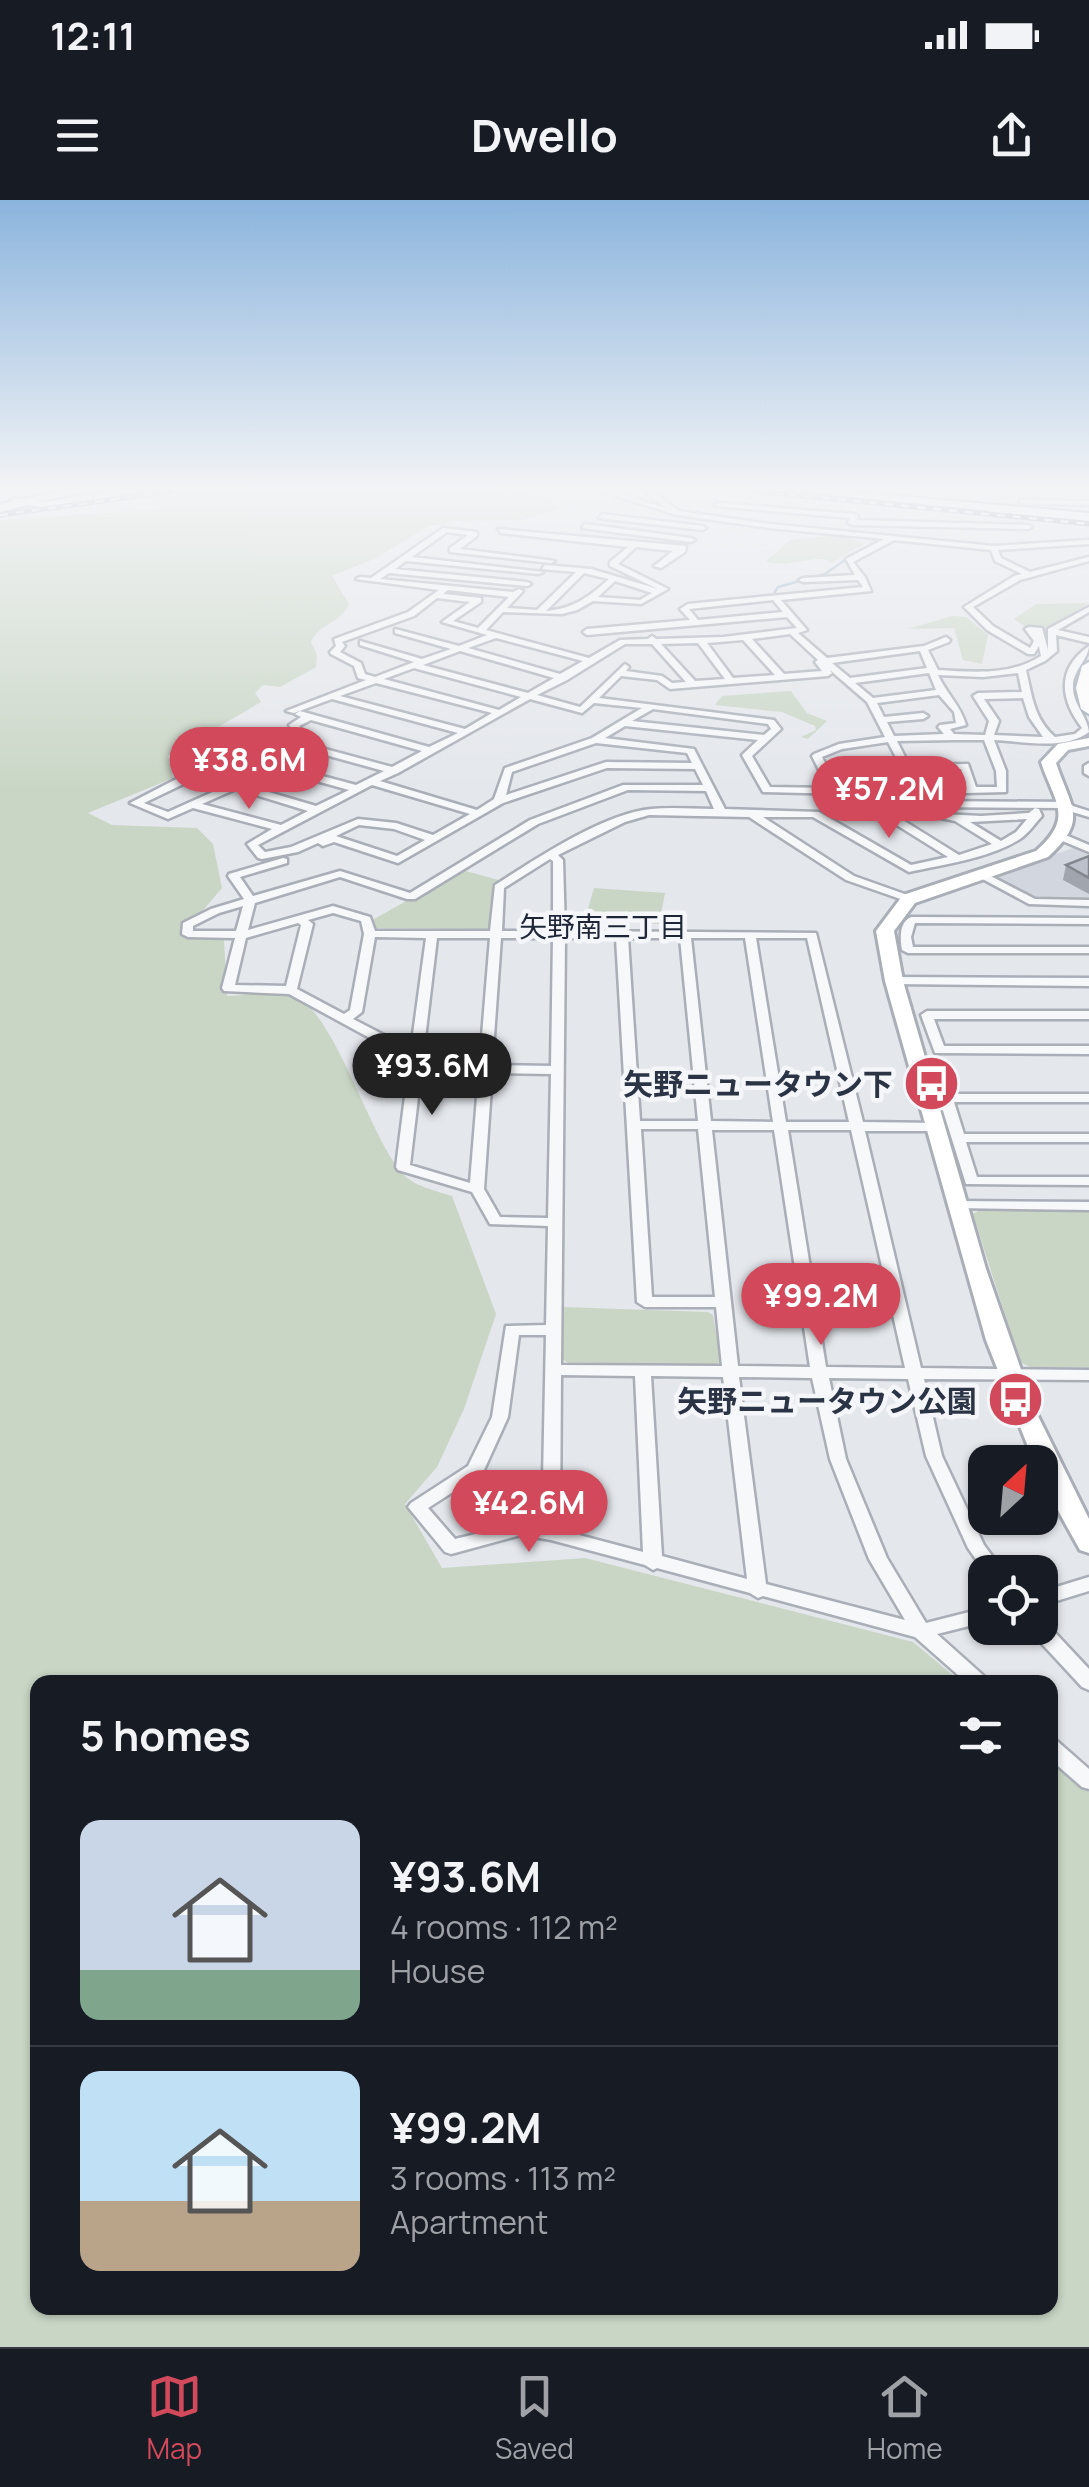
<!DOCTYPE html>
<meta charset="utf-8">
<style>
body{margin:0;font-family:Manrope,"Noto Sans JP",sans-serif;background:#20242c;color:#f1f3f6;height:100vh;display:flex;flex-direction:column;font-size:38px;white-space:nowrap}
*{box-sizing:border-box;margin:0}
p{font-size:32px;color:#9ea1a6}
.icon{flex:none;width:55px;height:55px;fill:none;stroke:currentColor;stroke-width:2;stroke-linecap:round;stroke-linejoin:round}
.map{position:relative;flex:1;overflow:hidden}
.details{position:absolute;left:30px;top:1475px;width:1028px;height:640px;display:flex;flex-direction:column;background:#171b24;border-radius:20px;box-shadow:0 2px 8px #0004}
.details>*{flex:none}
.needle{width:65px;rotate:26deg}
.fabs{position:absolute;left:968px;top:1245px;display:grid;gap:20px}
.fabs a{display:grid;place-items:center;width:90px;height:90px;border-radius:20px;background:#171b24;box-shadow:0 2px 8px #0004;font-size:50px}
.price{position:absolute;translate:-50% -85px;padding:0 22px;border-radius:35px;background:#d1495b;color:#fff;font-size:32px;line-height:65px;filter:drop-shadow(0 2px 5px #0008)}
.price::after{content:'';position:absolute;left:50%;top:60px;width:30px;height:22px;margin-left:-15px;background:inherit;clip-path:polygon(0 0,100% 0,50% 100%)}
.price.selected{background:#222;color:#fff}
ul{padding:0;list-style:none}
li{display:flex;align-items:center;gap:30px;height:250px;padding:0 50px}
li+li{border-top:2px solid #363941}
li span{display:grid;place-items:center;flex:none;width:280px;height:200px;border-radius:20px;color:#555}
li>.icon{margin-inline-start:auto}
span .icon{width:120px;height:120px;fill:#fffc;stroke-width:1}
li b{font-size:42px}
h2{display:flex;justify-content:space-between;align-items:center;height:120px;padding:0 50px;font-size:42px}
.status{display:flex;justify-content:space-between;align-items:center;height:70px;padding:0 50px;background:#171b24;direction:ltr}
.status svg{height:28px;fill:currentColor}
header{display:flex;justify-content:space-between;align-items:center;height:130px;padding:0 50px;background:#171b24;font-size:45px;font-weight:700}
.tab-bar{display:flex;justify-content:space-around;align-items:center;height:140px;border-top:2px solid #363941;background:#171b24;font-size:28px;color:#9ea1a6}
.tab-bar a{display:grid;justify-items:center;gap:5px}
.tab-bar .selected{color:#d1495b}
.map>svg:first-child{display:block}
.built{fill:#d2d6de}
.green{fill:#c9d6c5}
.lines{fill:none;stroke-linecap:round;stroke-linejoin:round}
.stream{stroke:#9fb4cc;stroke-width:2.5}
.street-casing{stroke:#a9aeb7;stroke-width:5}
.secondary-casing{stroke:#a9aeb7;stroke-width:6}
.primary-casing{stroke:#a3abb8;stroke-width:5}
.highway-casing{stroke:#8b94a3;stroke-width:4}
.street{fill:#f7f8fa;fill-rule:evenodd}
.secondary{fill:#fff;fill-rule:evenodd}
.primary{fill:#fff;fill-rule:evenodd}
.highway{fill:#fff;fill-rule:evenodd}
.rail-casing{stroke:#7d8696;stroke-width:5}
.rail{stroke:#f4f6f9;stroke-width:2.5;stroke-dasharray:8;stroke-linecap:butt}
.wall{fill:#a1a5ae}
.building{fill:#bbc0ca;stroke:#83868d;stroke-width:2.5}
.labels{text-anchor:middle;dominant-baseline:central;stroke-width:9;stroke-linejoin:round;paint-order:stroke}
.far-neighbourhood-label{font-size:28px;fill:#1d2536;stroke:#f4f6f9}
.poi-label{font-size:30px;font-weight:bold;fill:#2b3445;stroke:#f4f6f9;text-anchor:end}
</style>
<div class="status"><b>12:11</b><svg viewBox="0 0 49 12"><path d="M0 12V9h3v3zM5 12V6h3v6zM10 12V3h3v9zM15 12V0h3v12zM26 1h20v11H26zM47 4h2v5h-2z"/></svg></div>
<header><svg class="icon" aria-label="menu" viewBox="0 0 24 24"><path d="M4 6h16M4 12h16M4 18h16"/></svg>Dwello<svg class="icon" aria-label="share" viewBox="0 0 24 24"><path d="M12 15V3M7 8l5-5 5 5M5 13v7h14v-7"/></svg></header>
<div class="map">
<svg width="1089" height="2147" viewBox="0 0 1089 2147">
<rect width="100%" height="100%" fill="#e4e7ec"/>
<!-- built -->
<path class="built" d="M1076,647L1089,654V701L1033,699L997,679V675Z"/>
<!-- green -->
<path class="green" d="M211,290H521L563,307L523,320L454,321L427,327L374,359L332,376L349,404C342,423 318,424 311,442L317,455L316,467L280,487L263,485L255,493L261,502L168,556L173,578L88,613L112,625L197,628L213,644L222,688L181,736L224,740L227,796C246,796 271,790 289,794C333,803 369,938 403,974C413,986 437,991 452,996L496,1114L464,1209L437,1267L405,1304L442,1368L585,1358L913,1442L961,1482H38V2108H1050V1558L1089,1592V2147H0V320L160,309L153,298Z
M839,335L865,343L832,363C821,351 786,370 766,361L790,340Z
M1089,403L1047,429L1024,426L1014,419L1036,404Z
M952,416L966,417L988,435L982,464L963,460L954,428L908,429Z
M791,491L807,513L827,521L808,539L801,537L816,530L815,526L782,512L715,505L722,496Z
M462,670L502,681L494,687L489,729L373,728L374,719Z
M594,688L665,693L659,724L585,719Z
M982,1009L1089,1010V1168L1030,1167L1020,1162L973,1014Z
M563,1107L708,1112L713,1115L721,1161L714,1166L570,1164L562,1159Z"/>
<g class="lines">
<!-- stream -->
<path class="stream" d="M774,393L778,387L825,374L845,360"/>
<defs>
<path id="street" d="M597,290H607L666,308L646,292L655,290L653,292L679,311L769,324L994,346L1089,340V344L998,350L1001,358L1030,372L1089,357V361L1020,380L973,407L993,426L1030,448L1034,441L1025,429L1029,427L1042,428L1048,450V429L1089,407V412L1058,430L1089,437V443L1056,435L1057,451L1045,461L1026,470C1032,496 1034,519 1055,537L1075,534L1082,528C1060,499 1056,469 1089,446C1088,460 1074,469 1073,485C1072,504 1087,515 1089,532C1065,551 1022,541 994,540L1006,571V592L925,594L928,601L1069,602L1073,606L1089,611V617L1069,611V608L925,607L920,604L903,571L820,572L812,556L814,554L839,544L885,537L867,502L830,470L832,473L828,476L670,489L657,480L621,476L599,498L774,520L781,529L752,556L770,587L896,589L912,602L942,614L981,616L1029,613L1035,608L1039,609L1042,616C1035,623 1029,633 1020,639C988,659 945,664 909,672L813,617H763L854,676L913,697V701L909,702L846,680L749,617L649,615L625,622L558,655L563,660L565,731L816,733L863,922L937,923L944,927L937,931H865L921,1168L1089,1170V1180L924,1179L942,1256L984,1345L1004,1372H985L968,1348L926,1256L908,1179L829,1178L846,1259L887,1358L926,1423L985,1408V1422L937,1434L985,1477L987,1482H966L915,1437L763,1396L758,1398L750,1393L657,1368L653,1370L645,1365L551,1340L521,1335L451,1354L445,1352L408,1307L411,1303L468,1266L492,1217L506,1126L546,1125L548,1026L490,1024L472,992L398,970L396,967L410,857L401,855L289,794L224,791L222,788L235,738L188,737L182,734L183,723L211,709L244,699L228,676L229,674L283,658L287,659V663L240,677L253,696L340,671L410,693L530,620L623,585H703L695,569L607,568L503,603L398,663L334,642L323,646L318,643L298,652L262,659L258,658L247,644L272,629L193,608L168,619L130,603L192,571L271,536L302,543L289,525L301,517L295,514L300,511L429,547L458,533L332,499L294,513L286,511L366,480L358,478L354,466L331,454L330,452L336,446L334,439L408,412L439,390L356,379L360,377L371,378L443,328L477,332V336L460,349L555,361L551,363L450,352V348L468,335L447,332L412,357L543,372L539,374L406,361L395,369L527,382L531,384L527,386L389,373L380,379L513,392L519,389L523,391L507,408L537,410L576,372L542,369L545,365L591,369L658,389L610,366V362L628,347L501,333L498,329L686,346L685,352L661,368L654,366L673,351L636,347L618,364L668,389L641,404L593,401L577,410L562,414L503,412L486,430L589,458L620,440L648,439L652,436L656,439L723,437L797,428L787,417L587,435L583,432L587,429L690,420L680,409L688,404L863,387L858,380L803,382L799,380L803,378L855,375L846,359L884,339L769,328L677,315ZM894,340L991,350L995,361L1022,374L1014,376L964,407L987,430L1028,454H1034L1039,446L1041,456C1010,476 974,472 938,470L928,450L949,442L950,440L946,437L924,446L827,458L798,433L807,430L781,400L871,391L865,377L853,362ZM584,373L609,379C589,397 573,409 546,411ZM615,381L652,393L640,400L598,397ZM448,390L509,397L478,428L453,421L481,402V398L443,394ZM437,398L470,402L442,422L487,435L459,446L395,429V433L451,449L422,459L360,441V445L414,462L375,477L365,474L361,463L340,452L345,446L342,442L414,416ZM773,400L783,412L698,420L689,409ZM790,434L818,460L815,462L822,471L784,474L752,439ZM496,438L583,461L560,474L468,448ZM743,440L775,475L733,478L707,443ZM698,443L725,479L695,481L661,444ZM625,444H652L686,482L672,483L662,476L626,471L629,467L625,464L580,507L537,495L567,480ZM460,451L554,478L528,493L423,465ZM920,451L927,468L850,478L832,463ZM414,468L521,497L499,510L384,479ZM929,473L936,490L873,498L855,483ZM1018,473L1022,492L978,493L973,496L989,521L985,535L954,534L950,529L966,525C961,506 946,493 938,475L983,477ZM376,483L492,513L465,529L340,496ZM939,495L954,512L956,523L940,525L938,527L944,534L894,536L887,522L923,519L928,516L923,513L884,517L877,503ZM1023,498L1029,517L1043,537L994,535L999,521L984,499ZM530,499L582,513L594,503L642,508L592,538L505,568L494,599L477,610L380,581L398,573ZM653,509L768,524L771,529L764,535L632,521ZM311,520L422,551L392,567L314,546L299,526ZM625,526L758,540L742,555L763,592L847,594L948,657L911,665L819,612L725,609L694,549L605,538ZM955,540H984L996,571L997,587H976L968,564L909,565L897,541ZM275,541L302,549L297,554L235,582L206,573ZM888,542L900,565L827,567L822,557L842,549ZM596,543L687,553L692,563L606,562L506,595L512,572ZM311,551L384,571L356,585L285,566L303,558ZM961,569L966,587L922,588L912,570ZM277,570L349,590L316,606L245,585ZM198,577L226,586L168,612L144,603ZM372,585L470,614L433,635L396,623L358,619L291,647L265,652L258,645ZM236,589L308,611L281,625L202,604ZM628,590L706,591L714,609C694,609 672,607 651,609C602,614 536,659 495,685L490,731H375L370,717L333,706L248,730L255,703L340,677L407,699H415L538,624ZM861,594L893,595L905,606L921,614L955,621L992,644L959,655ZM1027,619L1016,632L1001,641L970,622ZM359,625L394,629L425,640L397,656L336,636ZM550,659L553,661V731H502L504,688ZM243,706L236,731H193V726L219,713ZM333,713L361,721L364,734L350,810L344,814L297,789L313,724L308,720ZM298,723L301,725L286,786L235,785L246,738ZM375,737L426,738L411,849L353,819L362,812ZM437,738H490L470,983L410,965ZM501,738H553L551,866L492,865ZM565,738H616L637,1102L645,1107H716L722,1166L561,1165ZM628,738H680L698,921H640ZM691,738H745L773,922L711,921ZM756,738H807L849,922H786ZM492,873L551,874L548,1018L500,1017L484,989ZM641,929H698L715,1097H652ZM712,930H774L810,1167L738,1166ZM788,930H851L905,1168L826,1167ZM519,1135H546L542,1326L521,1323L455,1339L428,1308L481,1274L484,1270L508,1217ZM561,1175L635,1176L643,1352L560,1330ZM651,1176L723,1177L747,1379L662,1356ZM739,1177L812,1178L830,1259L869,1359L905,1420L766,1384Z
M1021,300L1089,301V305L1019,303Z
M717,303L854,314L858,316L856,320L1028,325L1032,327L1028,329L852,325L848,323L850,318L715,306Z
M992,308L1060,314L1064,316L1060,318L989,312Z
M602,314L702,326L706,328L702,330L599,318Z
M585,324L691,338L695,340L691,342L582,328Z
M1089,563V576L1084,573V566Z
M1060,636H1068L1089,645V652L1060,640Z
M981,671L1035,699L1089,700V706L1029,704L977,676V672Z
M911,717L1089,718V724L915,723L911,737L913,747H1089V753H908L902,750C900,739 899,722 911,717Z
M894,777L1089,778V786L890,784V778Z
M927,811H1089V819H934L944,846H1089V854L935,853L921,815Z
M946,894H1089V902H954L964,934H1089V942H966L977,977H1089V985L966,984L939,898Z
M959,1001L1089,1002V1010L954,1008L952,1005Z
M1089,1377V1391L1040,1406V1392Z
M1040,1421L1046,1423L1089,1469V1490L1082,1487L1032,1433L1030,1428H1040Z
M1050,1539L1057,1541L1089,1569V1589L1082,1587L1050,1559Z"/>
<path id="secondary" d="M125,290H150L43,308L10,301L15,298L43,302Z
M1089,538V546L1068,550L1056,563C1071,608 1089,620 1048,657L915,703L894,731L903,781L986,1069L1035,1210L1089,1319V1353L1080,1350L1040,1278V1262H1034L986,1140L885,781L876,731L903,695L1036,651C1075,617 1054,602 1041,562L1058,544Z"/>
<path id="primary" d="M1089,462V514L1081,509L1076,488L1082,466Z"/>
<path id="highway" d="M65,290H88L0,312V304Z
M785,290H831L1089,313V321Z"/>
</defs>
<!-- street casing -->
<use href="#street" class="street-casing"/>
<!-- secondary casing -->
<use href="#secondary" class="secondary-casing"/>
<!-- primary casing -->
<use href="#primary" class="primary-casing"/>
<!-- highway casing -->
<use href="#highway" class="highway-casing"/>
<!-- street -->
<use href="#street" class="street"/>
<!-- secondary -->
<use href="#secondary" class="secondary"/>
<!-- primary -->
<use href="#primary" class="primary"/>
<!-- highway -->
<use href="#highway" class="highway"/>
<defs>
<path id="rail" d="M742,290L1089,324
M0,315L183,290"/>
</defs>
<!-- rail casing -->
<use href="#rail" class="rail-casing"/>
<!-- rail -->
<use href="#rail" class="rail"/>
</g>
<!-- wall -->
<path class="wall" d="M1089,656V694L1063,680L1066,665Z"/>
<!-- building -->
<path class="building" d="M1089,656V678L1066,665Z"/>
<!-- sky -->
<linearGradient id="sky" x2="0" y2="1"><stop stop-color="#8bb4dd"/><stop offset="0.49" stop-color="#f3f4f6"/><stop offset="1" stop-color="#f3f4f6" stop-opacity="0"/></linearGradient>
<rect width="1089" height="590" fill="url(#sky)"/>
<!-- icons -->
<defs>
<symbol id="bus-disc" viewBox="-11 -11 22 22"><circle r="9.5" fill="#d1495b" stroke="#f4f6f9"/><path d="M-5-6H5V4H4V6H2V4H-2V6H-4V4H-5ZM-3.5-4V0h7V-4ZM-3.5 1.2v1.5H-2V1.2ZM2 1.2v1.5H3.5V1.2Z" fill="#fff"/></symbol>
</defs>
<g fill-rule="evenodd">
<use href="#bus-disc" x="900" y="852" width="63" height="63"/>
<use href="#bus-disc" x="984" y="1168" width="63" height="63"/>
</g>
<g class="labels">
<!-- far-neighbourhood labels -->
<g class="far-neighbourhood-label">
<text x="603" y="726">矢野南三丁目</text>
</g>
<!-- poi labels -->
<g class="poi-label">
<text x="893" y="883">矢野ニュータウン下</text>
<text x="977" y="1200">矢野ニュータウン公園</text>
</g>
</g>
</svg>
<div class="fabs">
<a><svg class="needle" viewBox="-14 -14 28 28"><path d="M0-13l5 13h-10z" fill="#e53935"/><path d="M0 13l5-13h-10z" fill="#9ea1a6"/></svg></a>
<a><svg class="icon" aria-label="locate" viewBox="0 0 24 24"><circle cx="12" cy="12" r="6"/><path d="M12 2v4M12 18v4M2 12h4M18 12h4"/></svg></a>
</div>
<b class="price" style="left:249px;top:612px">¥38.6M</b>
<b class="price" style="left:889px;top:641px">¥57.2M</b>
<b class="price selected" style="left:432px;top:918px">¥93.6M</b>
<b class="price" style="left:821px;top:1148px">¥99.2M</b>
<b class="price" style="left:529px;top:1355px">¥42.6M</b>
<section class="details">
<h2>5 homes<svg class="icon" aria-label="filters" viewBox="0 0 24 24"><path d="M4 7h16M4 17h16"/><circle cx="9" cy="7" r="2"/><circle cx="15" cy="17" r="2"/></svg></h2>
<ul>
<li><span style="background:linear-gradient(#c9d6e8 75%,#7fa58c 0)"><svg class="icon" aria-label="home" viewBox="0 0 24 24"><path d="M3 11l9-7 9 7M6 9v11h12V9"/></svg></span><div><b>¥93.6M</b><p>4 rooms · 112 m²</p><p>House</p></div></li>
<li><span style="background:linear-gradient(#bfe0f5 65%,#b9a48a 0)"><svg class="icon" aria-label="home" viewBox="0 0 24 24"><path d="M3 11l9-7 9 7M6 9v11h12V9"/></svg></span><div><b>¥99.2M</b><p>3 rooms · 113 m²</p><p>Apartment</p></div></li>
</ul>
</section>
</div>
<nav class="tab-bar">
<a class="selected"><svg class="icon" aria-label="map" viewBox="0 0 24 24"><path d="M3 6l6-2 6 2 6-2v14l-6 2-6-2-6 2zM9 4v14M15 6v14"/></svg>Map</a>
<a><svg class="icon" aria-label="saved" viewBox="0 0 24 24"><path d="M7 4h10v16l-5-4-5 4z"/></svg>Saved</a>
<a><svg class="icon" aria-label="home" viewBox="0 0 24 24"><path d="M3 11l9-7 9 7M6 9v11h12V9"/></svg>Home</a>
</nav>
